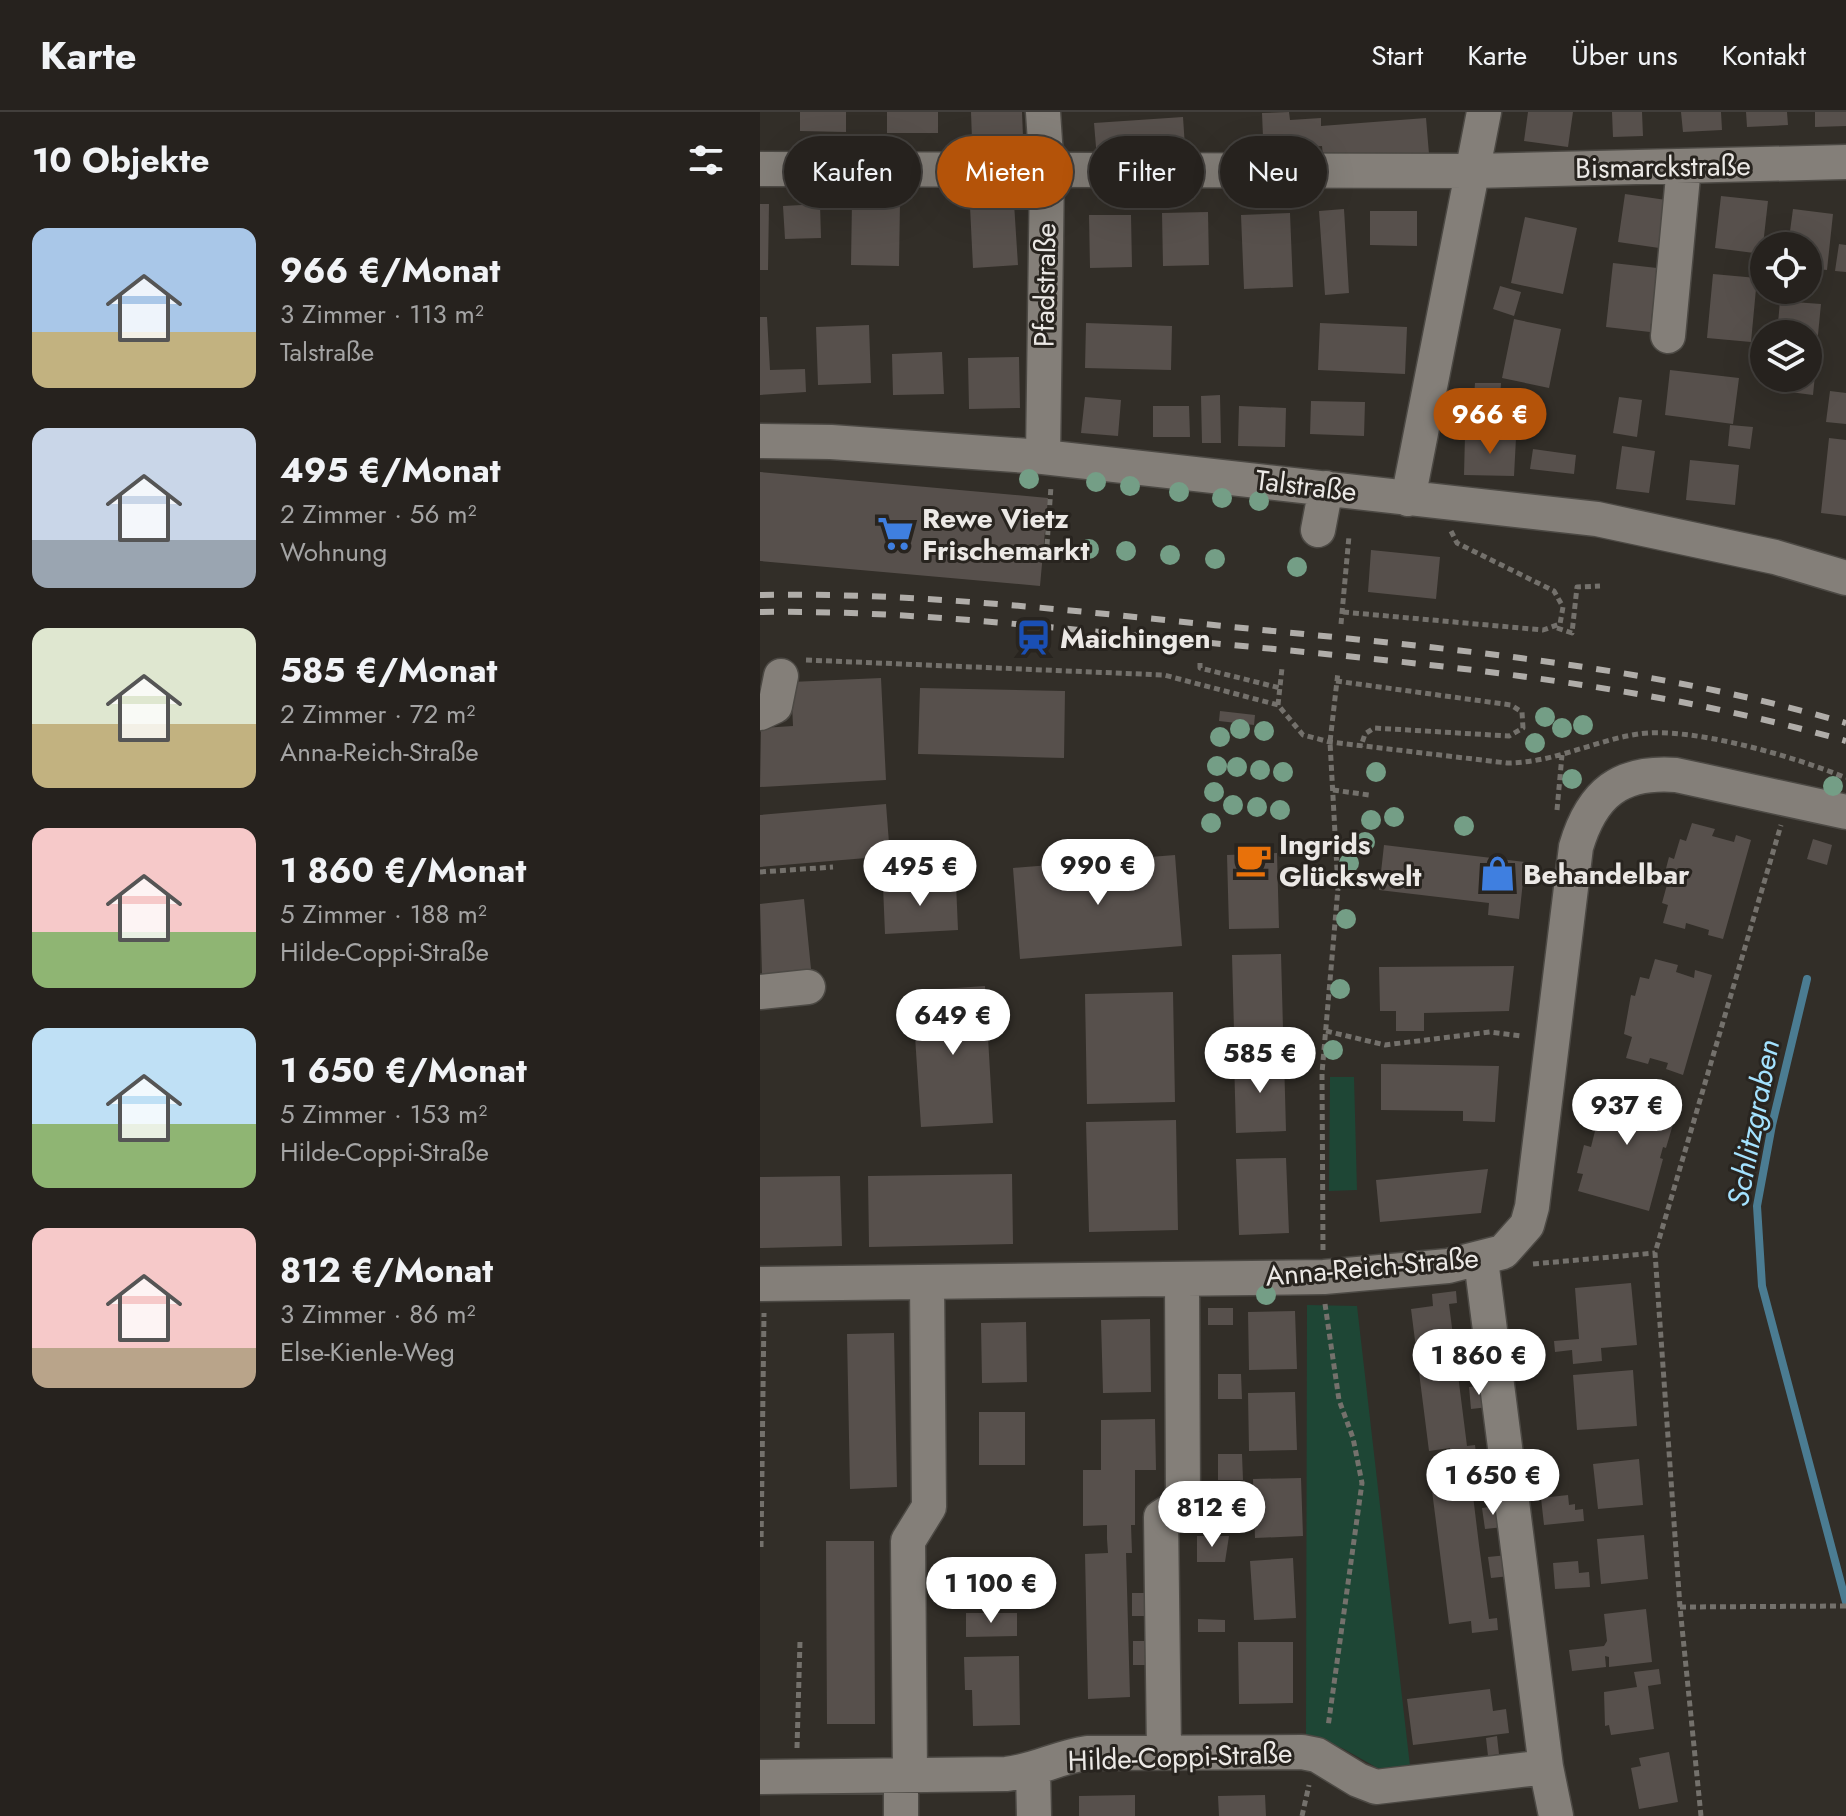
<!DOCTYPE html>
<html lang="de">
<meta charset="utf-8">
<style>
body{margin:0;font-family:Jost,sans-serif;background:#2e2a27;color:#f1f3f6;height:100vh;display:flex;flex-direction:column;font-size:30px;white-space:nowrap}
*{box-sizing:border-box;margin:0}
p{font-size:26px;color:#a4a4a4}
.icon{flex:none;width:44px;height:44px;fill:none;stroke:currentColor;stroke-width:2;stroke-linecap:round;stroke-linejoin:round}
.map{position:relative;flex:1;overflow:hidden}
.sheet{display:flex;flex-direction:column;background:#26221e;width:760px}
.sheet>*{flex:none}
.banner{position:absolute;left:24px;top:24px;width:760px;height:72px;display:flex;gap:16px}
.fabs{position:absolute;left:990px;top:120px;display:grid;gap:16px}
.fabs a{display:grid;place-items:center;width:72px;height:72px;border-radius:50%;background:#26221e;box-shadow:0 8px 32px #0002,0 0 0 2px #423f3c;font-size:40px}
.price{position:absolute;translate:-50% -68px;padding:0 18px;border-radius:28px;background:#fff;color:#222;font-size:26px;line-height:52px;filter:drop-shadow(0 2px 4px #0008)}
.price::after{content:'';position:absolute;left:50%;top:48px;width:24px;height:18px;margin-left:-12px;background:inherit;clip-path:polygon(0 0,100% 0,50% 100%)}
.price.selected{background:#b45309;color:#fff}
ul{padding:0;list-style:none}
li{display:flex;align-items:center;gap:24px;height:200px;padding:0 32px}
li span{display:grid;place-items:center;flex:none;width:224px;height:160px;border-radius:16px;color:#555}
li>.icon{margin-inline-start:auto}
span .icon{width:96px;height:96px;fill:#fffc;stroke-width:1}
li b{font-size:34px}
h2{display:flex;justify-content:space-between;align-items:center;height:96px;padding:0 32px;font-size:34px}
.pill{padding:0 28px;border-radius:36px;background:#26221e;box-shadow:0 8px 32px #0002,0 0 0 2px #423f3c;font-size:28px;line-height:72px}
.pill.selected{background:#b45309;color:#fff}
header{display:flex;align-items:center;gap:48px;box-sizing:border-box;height:112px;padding:0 40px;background:#26221e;border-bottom:2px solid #423f3c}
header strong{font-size:38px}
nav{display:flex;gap:44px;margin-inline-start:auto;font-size:28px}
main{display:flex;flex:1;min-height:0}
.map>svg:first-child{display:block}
.green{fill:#1e4635}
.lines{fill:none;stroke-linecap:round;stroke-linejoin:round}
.stream{stroke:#4b7c92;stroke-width:8}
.building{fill:#57504c}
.minor-casing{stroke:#4c4944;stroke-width:37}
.path{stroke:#74716c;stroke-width:5;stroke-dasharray:6 4;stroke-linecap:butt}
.minor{stroke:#847f79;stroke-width:34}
.rail{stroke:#b0ada9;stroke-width:6;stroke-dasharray:14 14;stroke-linecap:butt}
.tree{fill:#749e86}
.labels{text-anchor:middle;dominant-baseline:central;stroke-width:6;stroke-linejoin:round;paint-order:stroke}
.street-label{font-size:28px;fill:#ece9e6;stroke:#28241f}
.poi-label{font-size:28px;font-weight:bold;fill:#ece9e6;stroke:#28241f;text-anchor:start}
.water-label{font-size:30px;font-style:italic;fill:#a4e2ff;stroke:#28241f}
</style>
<header>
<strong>Karte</strong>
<nav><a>Start</a><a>Karte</a><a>Über uns</a><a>Kontakt</a></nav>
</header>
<main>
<section class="sheet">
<h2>10 Objekte<svg class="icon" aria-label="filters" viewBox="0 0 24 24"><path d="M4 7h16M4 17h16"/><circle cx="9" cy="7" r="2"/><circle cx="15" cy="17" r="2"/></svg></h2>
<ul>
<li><span style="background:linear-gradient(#a9c7e8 65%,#c2b280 0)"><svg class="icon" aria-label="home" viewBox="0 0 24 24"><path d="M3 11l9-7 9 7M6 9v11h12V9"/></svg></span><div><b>966 €/Monat</b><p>3 Zimmer · 113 m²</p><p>Talstraße</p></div></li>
<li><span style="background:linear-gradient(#c9d6e8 70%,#9aa5b1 0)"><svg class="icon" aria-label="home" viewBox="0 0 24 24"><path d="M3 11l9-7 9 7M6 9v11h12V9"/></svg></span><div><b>495 €/Monat</b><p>2 Zimmer · 56 m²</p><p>Wohnung</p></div></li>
<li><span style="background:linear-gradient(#dfe7d0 60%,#c2b280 0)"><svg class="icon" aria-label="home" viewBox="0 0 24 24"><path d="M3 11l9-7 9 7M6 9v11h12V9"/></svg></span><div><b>585 €/Monat</b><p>2 Zimmer · 72 m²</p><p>Anna-Reich-Straße</p></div></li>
<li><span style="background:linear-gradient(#f6c9c9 65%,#8fb573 0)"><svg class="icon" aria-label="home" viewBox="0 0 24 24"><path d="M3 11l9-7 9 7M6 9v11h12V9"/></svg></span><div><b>1 860 €/Monat</b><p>5 Zimmer · 188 m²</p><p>Hilde-Coppi-Straße</p></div></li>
<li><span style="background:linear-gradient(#bfe0f5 60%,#8fb573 0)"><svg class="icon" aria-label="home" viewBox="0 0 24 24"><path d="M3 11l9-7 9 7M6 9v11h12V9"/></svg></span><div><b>1 650 €/Monat</b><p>5 Zimmer · 153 m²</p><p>Hilde-Coppi-Straße</p></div></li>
<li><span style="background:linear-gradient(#f6c9c9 75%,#b9a48a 0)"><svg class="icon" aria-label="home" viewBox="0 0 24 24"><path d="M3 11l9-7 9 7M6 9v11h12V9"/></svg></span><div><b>812 €/Monat</b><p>3 Zimmer · 86 m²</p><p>Else-Kienle-Weg</p></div></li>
</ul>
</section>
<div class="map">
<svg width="1086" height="1704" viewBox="0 0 1086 1704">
<rect width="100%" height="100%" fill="#322e28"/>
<!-- green -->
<path class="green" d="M570,965H594L597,1078L569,1079Z
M547,1193L597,1194L650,1654L621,1658L582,1636L546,1623Z"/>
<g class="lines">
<!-- stream -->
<path class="stream" d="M1047,867L1012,1013L997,1094L1002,1174L1086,1490"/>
</g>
<!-- building -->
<path class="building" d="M40,0H86V20L40,19Z
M127,0H178V21H127Z
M211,0H262L263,25L212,28Z
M529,0L530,8L561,6V14L666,6L669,42L563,45L562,34L530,36L529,23L503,25L502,1Z
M768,0H813L808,35L764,29Z
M852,0H882L883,24L853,25Z
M921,0H961L962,18L923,20Z
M986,0H1027L1028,13L987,15Z
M1055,0H1086V14L1055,15Z
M423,5L425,35L379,38V44L337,47L334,11Z
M865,82L913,89L906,137L858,130Z
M961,84L1008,89L1002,142L955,136Z
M92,88L140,89L139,154L91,153Z
M254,91L258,153L213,156L210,94Z
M0,92H9L8,158H0Z
M60,92L61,126L25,127L23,94Z
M584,97L589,181L565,183L559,99Z
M1033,97L1073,102L1067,158L1048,156V134H1028Z
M610,99H657V134L610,133Z
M448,100L449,153L403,154L402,101Z
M530,101L533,175L484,177L481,103Z
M329,103H371L372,155L330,156Z
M765,105L817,116L803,182L751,171Z
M1079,132L1086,133V160L1075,159Z
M853,151L897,156L890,220L846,215Z
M953,162L997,166L991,230L947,226Z
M740,174L761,180L754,204L733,197Z
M1020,189L1061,192L1057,233L1048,232V222H1017Z
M0,205H7L10,258L45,257L46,280L0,283Z
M754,207L801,217L789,276L742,266Z
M326,211L412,214L411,258L325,256Z
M560,211L647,215L645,262L558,258Z
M109,213L111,271L58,273L56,215Z
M182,240L184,282L133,283L132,242Z
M259,245L260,296L209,297L208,246Z
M910,258L979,266L973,312L905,303Z
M1048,262L1055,263L1053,283L1030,280L1032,266H1048Z
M715,271H741L740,287L714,285Z
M1070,279L1086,281V312L1066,310Z
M460,283L461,331H442L441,284Z
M325,285L361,288L358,324L321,321Z
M859,285L882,288L877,325L853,321Z
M551,289L605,290L604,324L550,322Z
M393,294H429L430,325H393Z
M479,294L526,296L525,335L478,334Z
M970,313L993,315L990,337L968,334Z
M705,323L756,326L754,364L704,363Z
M1069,326L1086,328V404L1061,401Z
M862,334L895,339L889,381L856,377Z
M773,337L816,343L814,362L770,357Z
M930,348L979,353L975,393L926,388Z
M0,360L288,386L280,474L0,449Z
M611,438L680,445L676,487L608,480Z
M121,566L126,668L0,675L1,616L33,614L31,570Z
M160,576L305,579L304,646L158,642Z
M460,599L495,603L494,613L459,609Z
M126,692L130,744L0,755V703Z
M932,711L955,717L952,724L974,730L976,723L991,728L963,827L948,823L949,818L926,811L925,817L903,811L908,793L902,791L908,769L903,768L909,745L914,747L920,727L926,729Z
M1053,727L1072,733L1067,753L1047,747Z
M624,733L765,750L759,807L728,803L729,791L619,778Z
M517,741L519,816L469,817L467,743Z
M415,743L422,834L260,847L253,756Z
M196,771L198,818L125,822L123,774Z
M44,787L51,857L2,862L0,792Z
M521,842L523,917L474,919L472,843Z
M895,847L918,853L916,860L934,866L935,858L952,863L923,963L906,957L908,951L890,946L888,952L866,946L872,925L864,922L871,883L875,884L880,865L889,867Z
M754,854L749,899L664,901V919H636V899H620L619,855Z
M225,874L233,1011L161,1015L152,879Z
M413,880L415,990L327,992L325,882Z
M524,945L526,1019L476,1021L474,946Z
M621,952L739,954L735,1010L703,1009V999L621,998Z
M848,972L919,992L906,1036L903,1035L900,1046L903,1047L889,1099L818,1079L823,1062L817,1061L824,1033L831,1035L837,1011L832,1009L838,988L843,990Z
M416,1008L418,1118L329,1120L326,1010Z
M526,1046L529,1121L479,1123L476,1047Z
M728,1057L721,1101L620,1110L616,1068Z
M252,1062L253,1132L109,1135L108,1064Z
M80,1064L82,1134L0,1136V1065Z
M871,1171L877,1233L841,1236L842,1249L813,1252L812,1238L795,1240L794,1229L819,1227L815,1176Z
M696,1179L697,1191L689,1192L707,1334L715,1333L718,1358L710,1359L719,1433L729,1507L737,1506L738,1518L712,1521L711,1509L689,1512L670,1363L693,1361L690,1336L669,1339L651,1197L673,1194L672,1182Z
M448,1196H473V1213H448Z
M535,1199L537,1257L489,1258L488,1200Z
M390,1207L391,1280L343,1281L341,1208Z
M266,1210L267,1270L222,1271L221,1211Z
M134,1221L137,1375L90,1377L87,1222Z
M721,1226L724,1248L706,1250L703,1228Z
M873,1258L877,1314L817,1318L813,1263Z
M458,1262H481L482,1287H458Z
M726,1273L729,1295L711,1297L709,1275Z
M535,1280L537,1338L489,1339L488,1281Z
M219,1300H265V1353H219Z
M395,1307L396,1358H375V1413H371L372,1441H366L370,1585L328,1587L325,1442L348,1441L347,1427V1413L323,1414V1358H341V1308Z
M458,1342H482L483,1368H458Z
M879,1347L883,1393L838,1397L833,1352Z
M541,1366L543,1424L495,1426L493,1367Z
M808,1383L809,1393L815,1392V1398L823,1397L824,1409L784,1413L781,1386Z
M742,1393L744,1415L725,1417L722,1396Z
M884,1423L888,1467L841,1472L837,1427Z
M437,1424H469L465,1450H437Z
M66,1429H114L115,1612H67Z
M748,1443L750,1464L731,1466L728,1445Z
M533,1446L536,1506L494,1508L490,1449Z
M818,1449L819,1461L829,1460L830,1475L795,1477L793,1451Z
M372,1481H392L391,1504H372Z
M886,1497L892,1550L849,1555V1545L845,1544L846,1555L812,1559L809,1538L844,1534L847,1529L844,1502Z
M206,1501H257V1524L206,1525Z
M438,1507L465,1508V1520H438Z
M373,1529H392V1553H373Z
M478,1530H533V1591L479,1592Z
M259,1544L260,1613L213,1614L212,1578H205L204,1545Z
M899,1557L901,1572L888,1574L894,1617L851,1623L849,1613L845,1614L844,1580L877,1575L874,1560Z
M730,1577L733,1599L746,1597L749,1621L653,1633L647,1587Z
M737,1624L739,1642L728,1644L726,1626Z
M909,1640L918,1690L879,1697L871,1656L881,1654L879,1646Z
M375,1683V1704H319V1684Z
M505,1683L506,1704H459L458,1684Z"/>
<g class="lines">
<defs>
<path id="minor" d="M283,0L287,59L283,345
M0,57L713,59L1086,50
M908,224L924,54
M0,329L71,330L283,345L837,407L1015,445L1086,466
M648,387L724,0
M558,418L566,376
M0,601L15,594L21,564
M0,880L48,875
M721,1148L786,1655L796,1704
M0,1172L564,1165L688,1154L743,1140L767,1113L772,1095L816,735C832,681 860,659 916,663L1086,700
M404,1640L401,1405L423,1391L422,1167
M273,1659L274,1704
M141,1662V1704
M150,1663L148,1429L169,1395L167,1170
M0,1665L246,1662C275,1659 298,1645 327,1641L542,1640L557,1643L598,1668L616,1675L786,1655"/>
</defs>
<!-- minor casing -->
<use href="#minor" class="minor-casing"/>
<!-- path -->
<path class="path" d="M287,433L291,374
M583,500L783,518L800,512L803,495L794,479L697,431L691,419
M581,512L589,424
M797,516L812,521L817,475L840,474
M46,548L404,563L518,593L543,623L570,630L747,651C793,651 833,629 878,622C930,614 1037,645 1086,666
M440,551V556L520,576
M576,569L751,593L762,600L763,616L749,624L614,616L605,622L601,634
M518,593L522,556
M573,678L609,683
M797,698L802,643
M0,760L73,755
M566,919L625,933L730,920L762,924
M563,1138L562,961L578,776L570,630L578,560
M773,1152L895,1141
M565,1192L579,1288L593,1326L602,1371L568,1615
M1,1435L4,1201
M920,1495L1086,1494
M37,1636L40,1529
M542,1704L549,1673
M941,1704L920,1495L895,1141L1021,713"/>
<!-- minor -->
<use href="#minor" class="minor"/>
<!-- rail -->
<path class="rail" d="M0,483C161,480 323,500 483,516C684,536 891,554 1086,611
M0,500C148,498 294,516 441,530C658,551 876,569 1086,629"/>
</g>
<!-- trees -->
<g class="tree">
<circle cx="269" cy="367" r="10"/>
<circle cx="336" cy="370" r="10"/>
<circle cx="370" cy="374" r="10"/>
<circle cx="419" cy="380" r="10"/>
<circle cx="462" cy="386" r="10"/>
<circle cx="499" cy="389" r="10"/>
<circle cx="329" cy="437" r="10"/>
<circle cx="366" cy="439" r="10"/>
<circle cx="410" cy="443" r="10"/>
<circle cx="455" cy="447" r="10"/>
<circle cx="537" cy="455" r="10"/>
<circle cx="785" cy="605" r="10"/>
<circle cx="823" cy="613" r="10"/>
<circle cx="802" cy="616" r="10"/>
<circle cx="480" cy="617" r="10"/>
<circle cx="504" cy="619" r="10"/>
<circle cx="460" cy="625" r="10"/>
<circle cx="775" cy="631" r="10"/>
<circle cx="457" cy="654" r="10"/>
<circle cx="477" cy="655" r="10"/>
<circle cx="500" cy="658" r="10"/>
<circle cx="523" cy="660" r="10"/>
<circle cx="616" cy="660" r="10"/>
<circle cx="812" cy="667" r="10"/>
<circle cx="1073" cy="674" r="10"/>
<circle cx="454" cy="680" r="10"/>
<circle cx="473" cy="693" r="10"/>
<circle cx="497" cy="695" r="10"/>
<circle cx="520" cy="698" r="10"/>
<circle cx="634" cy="705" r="10"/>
<circle cx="611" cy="708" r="10"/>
<circle cx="451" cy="711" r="10"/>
<circle cx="704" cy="714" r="10"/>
<circle cx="605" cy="730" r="10"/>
<circle cx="589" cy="751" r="10"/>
<circle cx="586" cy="807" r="10"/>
<circle cx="580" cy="877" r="10"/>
<circle cx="573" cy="938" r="10"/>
<circle cx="506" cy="1183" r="10"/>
</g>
<!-- icons -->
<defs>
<symbol id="supermarket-bare" viewBox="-9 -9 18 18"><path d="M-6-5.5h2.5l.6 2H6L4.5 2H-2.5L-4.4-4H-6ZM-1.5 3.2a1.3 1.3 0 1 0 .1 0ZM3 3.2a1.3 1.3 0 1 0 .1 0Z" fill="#3f7fe0" stroke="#28241f" stroke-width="2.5" paint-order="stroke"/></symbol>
<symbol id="station-bare" viewBox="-9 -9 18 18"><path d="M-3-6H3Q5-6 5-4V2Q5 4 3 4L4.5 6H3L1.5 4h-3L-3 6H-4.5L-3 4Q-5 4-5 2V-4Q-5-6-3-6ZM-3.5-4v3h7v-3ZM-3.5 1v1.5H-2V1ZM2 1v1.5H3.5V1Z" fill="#1a4fb4" stroke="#28241f" stroke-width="2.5" paint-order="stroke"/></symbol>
<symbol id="cafe-bare" viewBox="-9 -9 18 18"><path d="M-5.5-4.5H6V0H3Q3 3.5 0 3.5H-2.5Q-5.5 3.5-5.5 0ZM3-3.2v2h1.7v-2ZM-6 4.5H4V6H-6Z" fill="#e8710a" stroke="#28241f" stroke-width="2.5" paint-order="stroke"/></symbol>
<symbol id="shop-bare" viewBox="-9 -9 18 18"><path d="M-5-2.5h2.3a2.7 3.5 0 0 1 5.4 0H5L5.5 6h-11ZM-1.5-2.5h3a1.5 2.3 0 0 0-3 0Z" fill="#3f7fe0" stroke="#28241f" stroke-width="2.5" paint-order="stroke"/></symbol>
</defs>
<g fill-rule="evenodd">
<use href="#supermarket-bare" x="110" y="396" width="51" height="51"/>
<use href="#station-bare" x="248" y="500" width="51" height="51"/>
<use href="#cafe-bare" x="468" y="722" width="51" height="51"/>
<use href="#shop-bare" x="712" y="736" width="51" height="51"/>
</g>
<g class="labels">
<!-- street labels -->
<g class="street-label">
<text transform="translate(903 55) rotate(-1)">Bismarckstraße</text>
<text transform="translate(285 173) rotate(-89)">Pfadstraße</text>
<text transform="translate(546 374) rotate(7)">Talstraße</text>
<text transform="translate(612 1155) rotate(-5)">Anna-Reich-Straße</text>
<text transform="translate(420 1645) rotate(-2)">Hilde-Coppi-Straße</text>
</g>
<!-- poi labels -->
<g class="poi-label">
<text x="162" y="406">Rewe Vietz<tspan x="162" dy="32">Frischemarkt</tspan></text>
<text x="300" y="526">Maichingen</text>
<text x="519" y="732">Ingrids<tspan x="519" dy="32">Glückswelt</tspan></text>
<text x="763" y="762">Behandelbar</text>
</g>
<!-- water labels -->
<g class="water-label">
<text transform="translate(993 1011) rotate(-79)">Schlitzgraben</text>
</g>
</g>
</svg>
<div class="fabs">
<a><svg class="icon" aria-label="locate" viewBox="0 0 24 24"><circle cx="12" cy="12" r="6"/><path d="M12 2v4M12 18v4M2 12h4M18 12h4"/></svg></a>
<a><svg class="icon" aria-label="layers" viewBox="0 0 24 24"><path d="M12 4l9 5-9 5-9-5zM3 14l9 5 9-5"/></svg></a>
</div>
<b class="price selected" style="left:730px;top:344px">966 €</b>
<b class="price" style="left:338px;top:795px">990 €</b>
<b class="price" style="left:160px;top:796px">495 €</b>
<b class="price" style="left:193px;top:945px">649 €</b>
<b class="price" style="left:500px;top:983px">585 €</b>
<b class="price" style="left:867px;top:1035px">937 €</b>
<b class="price" style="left:719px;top:1285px">1 860 €</b>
<b class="price" style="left:733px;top:1405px">1 650 €</b>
<b class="price" style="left:452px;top:1437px">812 €</b>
<b class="price" style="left:231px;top:1513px">1 100 €</b>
<div class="banner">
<a class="pill">Kaufen</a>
<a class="pill selected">Mieten</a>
<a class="pill">Filter</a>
<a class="pill">Neu</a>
</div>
</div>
</main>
